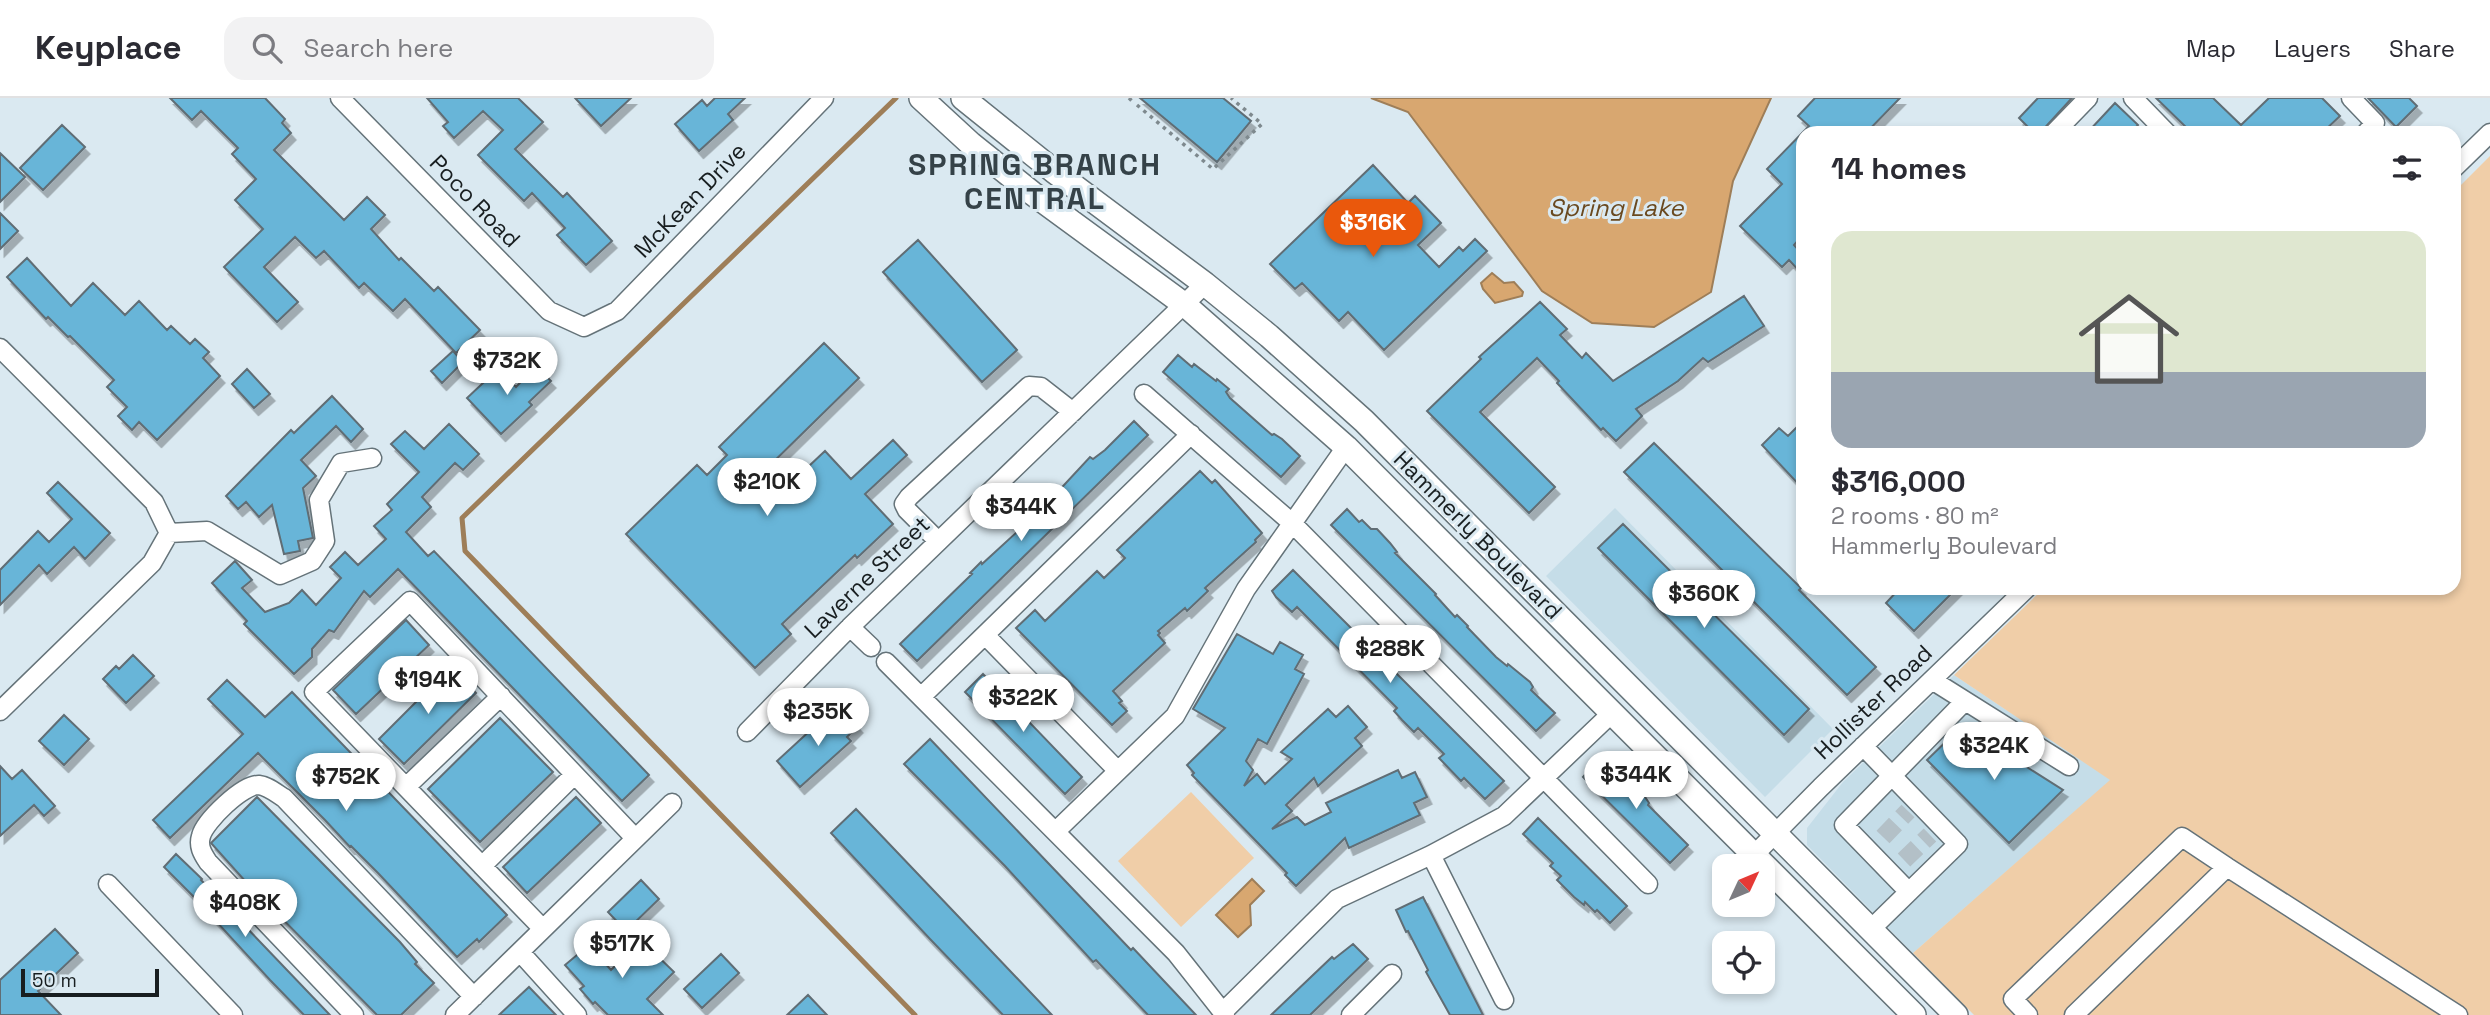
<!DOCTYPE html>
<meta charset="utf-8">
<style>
body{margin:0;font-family:"Space Grotesk",sans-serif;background:#f2f2f3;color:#2b2b33;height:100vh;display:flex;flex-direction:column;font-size:26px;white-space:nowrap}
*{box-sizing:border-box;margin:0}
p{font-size:23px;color:#7c7c81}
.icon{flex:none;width:38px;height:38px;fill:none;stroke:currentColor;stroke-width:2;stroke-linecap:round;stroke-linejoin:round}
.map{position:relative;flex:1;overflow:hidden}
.panel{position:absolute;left:1796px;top:28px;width:665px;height:469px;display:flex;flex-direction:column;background:#fff;border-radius:21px;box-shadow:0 4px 10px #0003}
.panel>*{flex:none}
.needle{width:46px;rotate:46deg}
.controls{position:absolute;left:1712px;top:756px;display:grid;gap:14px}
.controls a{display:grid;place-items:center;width:63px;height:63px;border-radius:14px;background:#fff;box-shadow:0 4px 10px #0003;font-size:35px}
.scale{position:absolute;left:21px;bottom:18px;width:138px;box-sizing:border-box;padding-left:7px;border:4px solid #181e20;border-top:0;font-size:19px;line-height:24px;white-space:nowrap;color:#181e20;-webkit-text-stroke:5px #dae9f1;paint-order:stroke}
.price{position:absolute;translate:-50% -60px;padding:0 16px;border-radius:24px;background:#fff;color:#222;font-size:23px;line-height:46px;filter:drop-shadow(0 2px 4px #0008)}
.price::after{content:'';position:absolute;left:50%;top:42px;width:21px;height:16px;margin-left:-10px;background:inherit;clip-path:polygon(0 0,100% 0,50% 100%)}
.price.active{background:#ea580c;color:#fff}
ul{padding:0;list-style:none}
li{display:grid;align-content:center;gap:14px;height:371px;padding:0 35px}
li span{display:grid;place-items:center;height:217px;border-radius:21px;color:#555}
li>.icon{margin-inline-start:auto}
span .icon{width:126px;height:126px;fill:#fffc;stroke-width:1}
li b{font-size:30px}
h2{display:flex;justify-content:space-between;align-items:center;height:84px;padding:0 35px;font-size:30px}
header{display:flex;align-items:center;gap:42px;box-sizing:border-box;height:98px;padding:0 35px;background:#fff;border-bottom:2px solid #e1e1e2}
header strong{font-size:33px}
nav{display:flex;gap:38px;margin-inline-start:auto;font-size:24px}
.search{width:490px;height:63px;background:#f2f2f3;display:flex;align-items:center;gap:18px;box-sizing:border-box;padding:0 24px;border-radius:21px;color:#7c7c81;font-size:26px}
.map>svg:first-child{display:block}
.built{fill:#c5dde8}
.green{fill:#f0cea8}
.water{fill:#d8a770;stroke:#9e7e58;stroke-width:2}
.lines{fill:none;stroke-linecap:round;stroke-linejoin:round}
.stream{stroke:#9e7e58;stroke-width:5}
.building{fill:#67b5d8;stroke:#606d74;stroke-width:2;filter:url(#shadow)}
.minor-tunnel{stroke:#b3c0c7;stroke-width:18;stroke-dasharray:18 9;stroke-linecap:butt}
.minor-casing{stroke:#657379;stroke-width:21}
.major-casing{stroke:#657379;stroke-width:26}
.path{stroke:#7e898e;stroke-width:3.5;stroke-dasharray:3.5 5;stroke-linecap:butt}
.minor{stroke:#fff;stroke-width:18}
.major{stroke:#fff;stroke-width:23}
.labels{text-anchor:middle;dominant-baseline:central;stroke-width:6;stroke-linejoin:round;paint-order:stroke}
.street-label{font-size:23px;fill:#181e20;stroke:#dae9f1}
.water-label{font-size:24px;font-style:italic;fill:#6a491f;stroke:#dae9f1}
.district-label{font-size:30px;font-weight:bold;letter-spacing:2px;fill:#354248;stroke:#dae9f1}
</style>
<header>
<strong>Keyplace</strong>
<div class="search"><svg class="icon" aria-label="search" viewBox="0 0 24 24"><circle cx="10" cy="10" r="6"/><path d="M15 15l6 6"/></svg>Search here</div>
<nav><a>Map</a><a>Layers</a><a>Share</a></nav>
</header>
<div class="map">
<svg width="2490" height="917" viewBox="0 0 2490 917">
<defs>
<filter id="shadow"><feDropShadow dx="4.5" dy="7" stdDeviation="0" flood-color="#0004"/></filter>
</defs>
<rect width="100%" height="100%" fill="#dae9f1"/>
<!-- built -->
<path class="built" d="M1615,410L1833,631L1765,699L1546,478Z
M1954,577L2111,682L1913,855L1807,747V730L1843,684Z"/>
<!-- green -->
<path class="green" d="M2490,58V917H1974L1913,855L2110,682L1954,577L2044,490H2454V94Z
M1191,694L1254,760L1181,829L1118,763Z"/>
<!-- water -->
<path class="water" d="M1371,0H1771L1733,83L1711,194L1654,229L1592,225L1542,193L1408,14Z
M1492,175L1504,185L1514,184L1523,194L1522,198L1495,205L1483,191L1481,185Z
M1252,781L1264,793L1250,807L1251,827L1238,839L1216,817Z"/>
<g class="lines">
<!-- stream -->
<path class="stream" d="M896,0L462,420L465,453L915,917"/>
</g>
<!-- building -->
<path class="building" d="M170,0H265L285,21L282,25L291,35L274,52L344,122L367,99L385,117L371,131L399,162L401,160L434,193L438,189L480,232L456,255L405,201L393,213L364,185L359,190L324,153L316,160L295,139L264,169L298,204L277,224L224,169L263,131L235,102L256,81L232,56L238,50L201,13L192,22Z
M427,0H518L543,24L515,51L563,99L567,95L612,143L586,167L557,137L565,130L532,95L524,103L478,57L503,32L483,13L454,40L443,28L448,24Z
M575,0H631L601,28Z
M715,0H745L728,16L733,22L699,53L675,26L702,2L707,8Z
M1140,0H1223L1251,23L1217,64Z
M1815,0H1900L1866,35H1802V138L1794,147L1802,156V176L1789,162L1782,169L1740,128L1782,86L1767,71L1809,28L1798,18Z
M2038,0H2072L2040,35H2034L2019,20Z
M2156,0H2213L2241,27L2269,0H2322L2340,18L2322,35H2192Z
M2368,0H2409L2417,8L2396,29Z
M2115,5L2138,27L2130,35H2087Z
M62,27L85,49L43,92L20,70Z
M0,55L25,79L0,104Z
M1373,67L1408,105L1415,98L1441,125L1418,147L1439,169L1459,149L1463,153L1475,141L1487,153L1384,252L1348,214L1339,223L1302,185L1295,191L1270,166Z
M0,115L18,133L0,151Z
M918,142L1017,252L982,284L883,174Z
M27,160L71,208L93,185L125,217L139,203L167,232L171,228L190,246L195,241L209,254L203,260L220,278L157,342L139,324L132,332L118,318L127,309L107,289L114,282L70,238L68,239L48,219L46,221L7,179Z
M1744,198L1764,228L1708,264L1703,260L1678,283L1636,311L1642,318L1616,343L1603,330L1601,332L1557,285L1559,283L1537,260L1480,314L1555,389L1529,415L1427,313L1481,261L1479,259L1540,204L1567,231L1560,237L1582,260L1586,255L1613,283Z
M824,245L859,280L757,380L776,399L825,353L851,381L893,342L907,357L865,396L893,426L857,460L855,457L782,526L791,536L755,570L626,436L697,367L707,377L727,357L719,349Z
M453,253L463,264L442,285L431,273Z
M1178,257L1192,269L1194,266L1216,283L1217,281L1229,291L1226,294L1230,300L1272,337L1274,336L1282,341L1300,358L1281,379L1163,274Z
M536,268L551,283L529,304L532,307L501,336L467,300L498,271L516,289Z
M247,271L270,296L254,310L232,286Z
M332,298L363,331L351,344L336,328L301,362L316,378L303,390L313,440L298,443L300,453L284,456L272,407L259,419L246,404L238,411L226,398L291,332L294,335Z
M1134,323L1148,337L917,563L900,546L972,476L970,475L981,464L982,466L1042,411L1038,407L1049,397L1052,400L1090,359L1093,361L1105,352Z
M1802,324V390L1762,347L1779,330L1788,338Z
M449,326L479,356L463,372L455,365L422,399L431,409L406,434L428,458L434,453L649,677L622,703L398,471L370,499L364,493L334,534L329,532L312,551V559L294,576L244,526L247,523L212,485L235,463L252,482L242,490L265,514L289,505L302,492L316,507L341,480L330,469L345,454L358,467L386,441L374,428L392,412L387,406L419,374L391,346L405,333L424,351Z
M1654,345L1801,490L1799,492L1876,569L1847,597L1624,374Z
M1200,373L1212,385L1215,382L1262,435L1255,442L1256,444L1205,490L1208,493L1187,513L1185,510L1158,533L1160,535L1158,537L1165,545L1113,593L1122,603L1119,605L1127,613L1112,627L1016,530L1035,512L1045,523L1097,473L1104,480L1125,460L1117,452Z
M58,384L110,435L85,461L74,449L47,476L39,467L0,507V472L38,433L49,444L72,421L47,395Z
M1347,411L1359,424L1362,422L1371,431H1377L1390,445L1397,454L1395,455L1436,496L1435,497L1455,519L1457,517L1468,528L1467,529L1496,559L1507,568L1508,566L1530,584L1533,589L1531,592L1555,615L1536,633L1331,427Z
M1623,426L1809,611L1784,637L1598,450Z
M1293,472L1504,683L1485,701L1464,680L1461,683L1439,660L1444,656L1418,630L1414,634L1402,622L1394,613L1397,610L1297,509L1292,514L1276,499L1272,493Z
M1900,490H1957L1914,533L1886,505Z
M406,522L429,547L356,616L333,592Z
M1237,536L1273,556L1280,544L1303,557L1295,571L1304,576L1267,646L1258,641L1246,663L1253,672L1244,688L1257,676L1265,686L1292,661L1281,654L1328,611L1336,619L1348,608L1367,629L1355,640L1362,648L1318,688L1314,680L1286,707L1292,713L1272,731L1297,719L1305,727L1331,714L1326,705L1398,672L1402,680L1415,674L1427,699L1414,705L1420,717L1349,750L1345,740L1296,788L1285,777L1287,775L1192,677L1194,675L1187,667L1225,630L1193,611Z
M133,557L154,578L126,605L103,581L116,568L119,571Z
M451,569L476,595L404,666L379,641Z
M983,576L1082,679L1065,696L965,594Z
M227,582L265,619L292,594L507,817L479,844L477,841L457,859L378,775L351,748L350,749L325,722L258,655L170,740L153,722L243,636L208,601Z
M844,613L858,628L847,639L851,643L800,689L777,663L826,618L832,624Z
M64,617L89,641L64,667L39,643Z
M500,620L553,674L480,744L428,691Z
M1962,628L2063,692L2009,745L1927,662Z
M930,641L1131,852L1133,850L1196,917H1148L1096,862L1093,864L1005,768L904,666Z
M1598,662L1611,675L1613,673L1623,682H1628L1645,699L1649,705L1648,707L1688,747L1670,765L1583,679Z
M0,668L12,681L22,672L55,708L44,718L34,707L0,738Z
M257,699L400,844L417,864L415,866L434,885L401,917H377L246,784L211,745Z
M576,699L601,725L527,795L503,769Z
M856,711L956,816L1052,917H1003L930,841L831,735Z
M1538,720L1627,808L1610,825L1597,812L1595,814L1585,804L1584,807L1574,799L1557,782L1561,778L1550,768L1553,765L1523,736Z
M176,756L202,781L201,782L330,917H304L270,882L192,797L164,769Z
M641,782L659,801L626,833L608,814Z
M1423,799L1483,917H1450L1426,874L1428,872L1408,833L1406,834L1396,812Z
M55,831L78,855L38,893L61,917H0V882Z
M641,842L674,874L647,901L663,917H608L595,904L593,906L580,891L584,888L565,867L589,847L611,872Z
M1353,846L1368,861L1310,917H1271L1332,859L1334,861Z
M721,856L739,875L702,910L684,891Z
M529,889L556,917H499Z
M808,897L827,917H787Z"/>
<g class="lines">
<!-- minor-tunnel -->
<path class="minor-tunnel" d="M1883,739L1908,713
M1904,762L1930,737"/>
<defs>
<path id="minor" d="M340,0L549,213L584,229L617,213L824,0
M2133,0L2167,35
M2351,0L2375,25L2366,35
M2054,35L2088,0
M2454,70L2490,35
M0,250L154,404L169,435L152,465L0,613
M1144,296L1292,425L1648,786
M169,435L207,433L280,477L312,463L325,443L319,402L341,365L372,360
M938,443L907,412L904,406L909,399L1029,288L1041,289L1073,314
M850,529L871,549
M985,537L1118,673
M886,564L1176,855L1225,917
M1932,582L2069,668
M921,599L1191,336
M747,634L850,529L1205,186
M1863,648L1958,746L1871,831
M406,689L501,598
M1056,733L1175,618L1246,491L1346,349
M1755,756L1821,689L2027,490
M1431,757L1504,902
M482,768L574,677
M108,786L233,917
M1909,794L1844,727L1965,603
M543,831L314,594L410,503L635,740
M520,854L577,917
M1223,914L1337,801L1431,757L1504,718L1613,614
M354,917L208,764C202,755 198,748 201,738C205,723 243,686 259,687C268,688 276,695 284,700L474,899
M455,917L672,705
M1351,917L1392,876
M2028,917L2013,901L2182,739L2227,769
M2074,917L2227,769L2458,917"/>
<path id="major" d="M921,0L971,46L1032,95L1185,207L1346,349L1914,917
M963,0L1055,74L1205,186L1269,238L1364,323L1956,917"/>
</defs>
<!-- minor casing -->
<use href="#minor" class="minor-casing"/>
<!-- major casing -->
<use href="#major" class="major-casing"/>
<!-- path -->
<path class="path" d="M1129,0L1132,3
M1137,7L1213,71L1262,26L1231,0"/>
<!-- minor -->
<use href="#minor" class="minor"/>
<!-- major -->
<use href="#major" class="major"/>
</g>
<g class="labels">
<!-- street labels -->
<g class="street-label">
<text transform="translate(690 102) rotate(-46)">McKean Drive</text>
<text transform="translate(475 103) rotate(46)">Poco Road</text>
<text transform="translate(1478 437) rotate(45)">Hammerly Boulevard</text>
<text transform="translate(867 479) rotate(-44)">Laverne Street</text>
<text transform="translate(1873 604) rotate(-44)">Hollister Road</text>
</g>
<!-- water labels -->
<g class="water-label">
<text x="1616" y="109">Spring Lake</text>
</g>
<!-- district labels -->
<g class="district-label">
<text x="1035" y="66">SPRING BRANCH<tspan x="1035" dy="34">CENTRAL</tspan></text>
</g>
</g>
</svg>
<div class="controls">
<a><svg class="needle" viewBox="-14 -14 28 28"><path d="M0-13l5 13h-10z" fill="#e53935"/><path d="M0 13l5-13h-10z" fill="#7c7c81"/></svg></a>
<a><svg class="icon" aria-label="locate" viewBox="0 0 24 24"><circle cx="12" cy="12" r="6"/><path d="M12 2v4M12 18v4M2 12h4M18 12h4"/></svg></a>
</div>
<div class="scale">50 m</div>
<b class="price active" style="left:1373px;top:161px">$316K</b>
<b class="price" style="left:507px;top:299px">$732K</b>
<b class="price" style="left:767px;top:420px">$210K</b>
<b class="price" style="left:1021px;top:445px">$344K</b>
<b class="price" style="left:1704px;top:532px">$360K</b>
<b class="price" style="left:1390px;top:587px">$288K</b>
<b class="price" style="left:428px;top:618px">$194K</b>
<b class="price" style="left:1023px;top:636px">$322K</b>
<b class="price" style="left:818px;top:650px">$235K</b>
<b class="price" style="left:1994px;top:684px">$324K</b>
<b class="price" style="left:1636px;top:713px">$344K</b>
<b class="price" style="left:346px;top:715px">$752K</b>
<b class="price" style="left:245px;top:841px">$408K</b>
<b class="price" style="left:622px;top:882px">$517K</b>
<section class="panel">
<h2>14 homes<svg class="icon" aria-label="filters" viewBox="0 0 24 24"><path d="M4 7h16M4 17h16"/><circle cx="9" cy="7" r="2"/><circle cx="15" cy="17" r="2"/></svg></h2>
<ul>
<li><span style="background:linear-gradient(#dfe7d0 65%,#9aa5b1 0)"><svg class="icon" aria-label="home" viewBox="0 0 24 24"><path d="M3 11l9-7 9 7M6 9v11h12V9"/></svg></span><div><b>$316,000</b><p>2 rooms · 80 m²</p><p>Hammerly Boulevard</p></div></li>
</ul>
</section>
</div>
